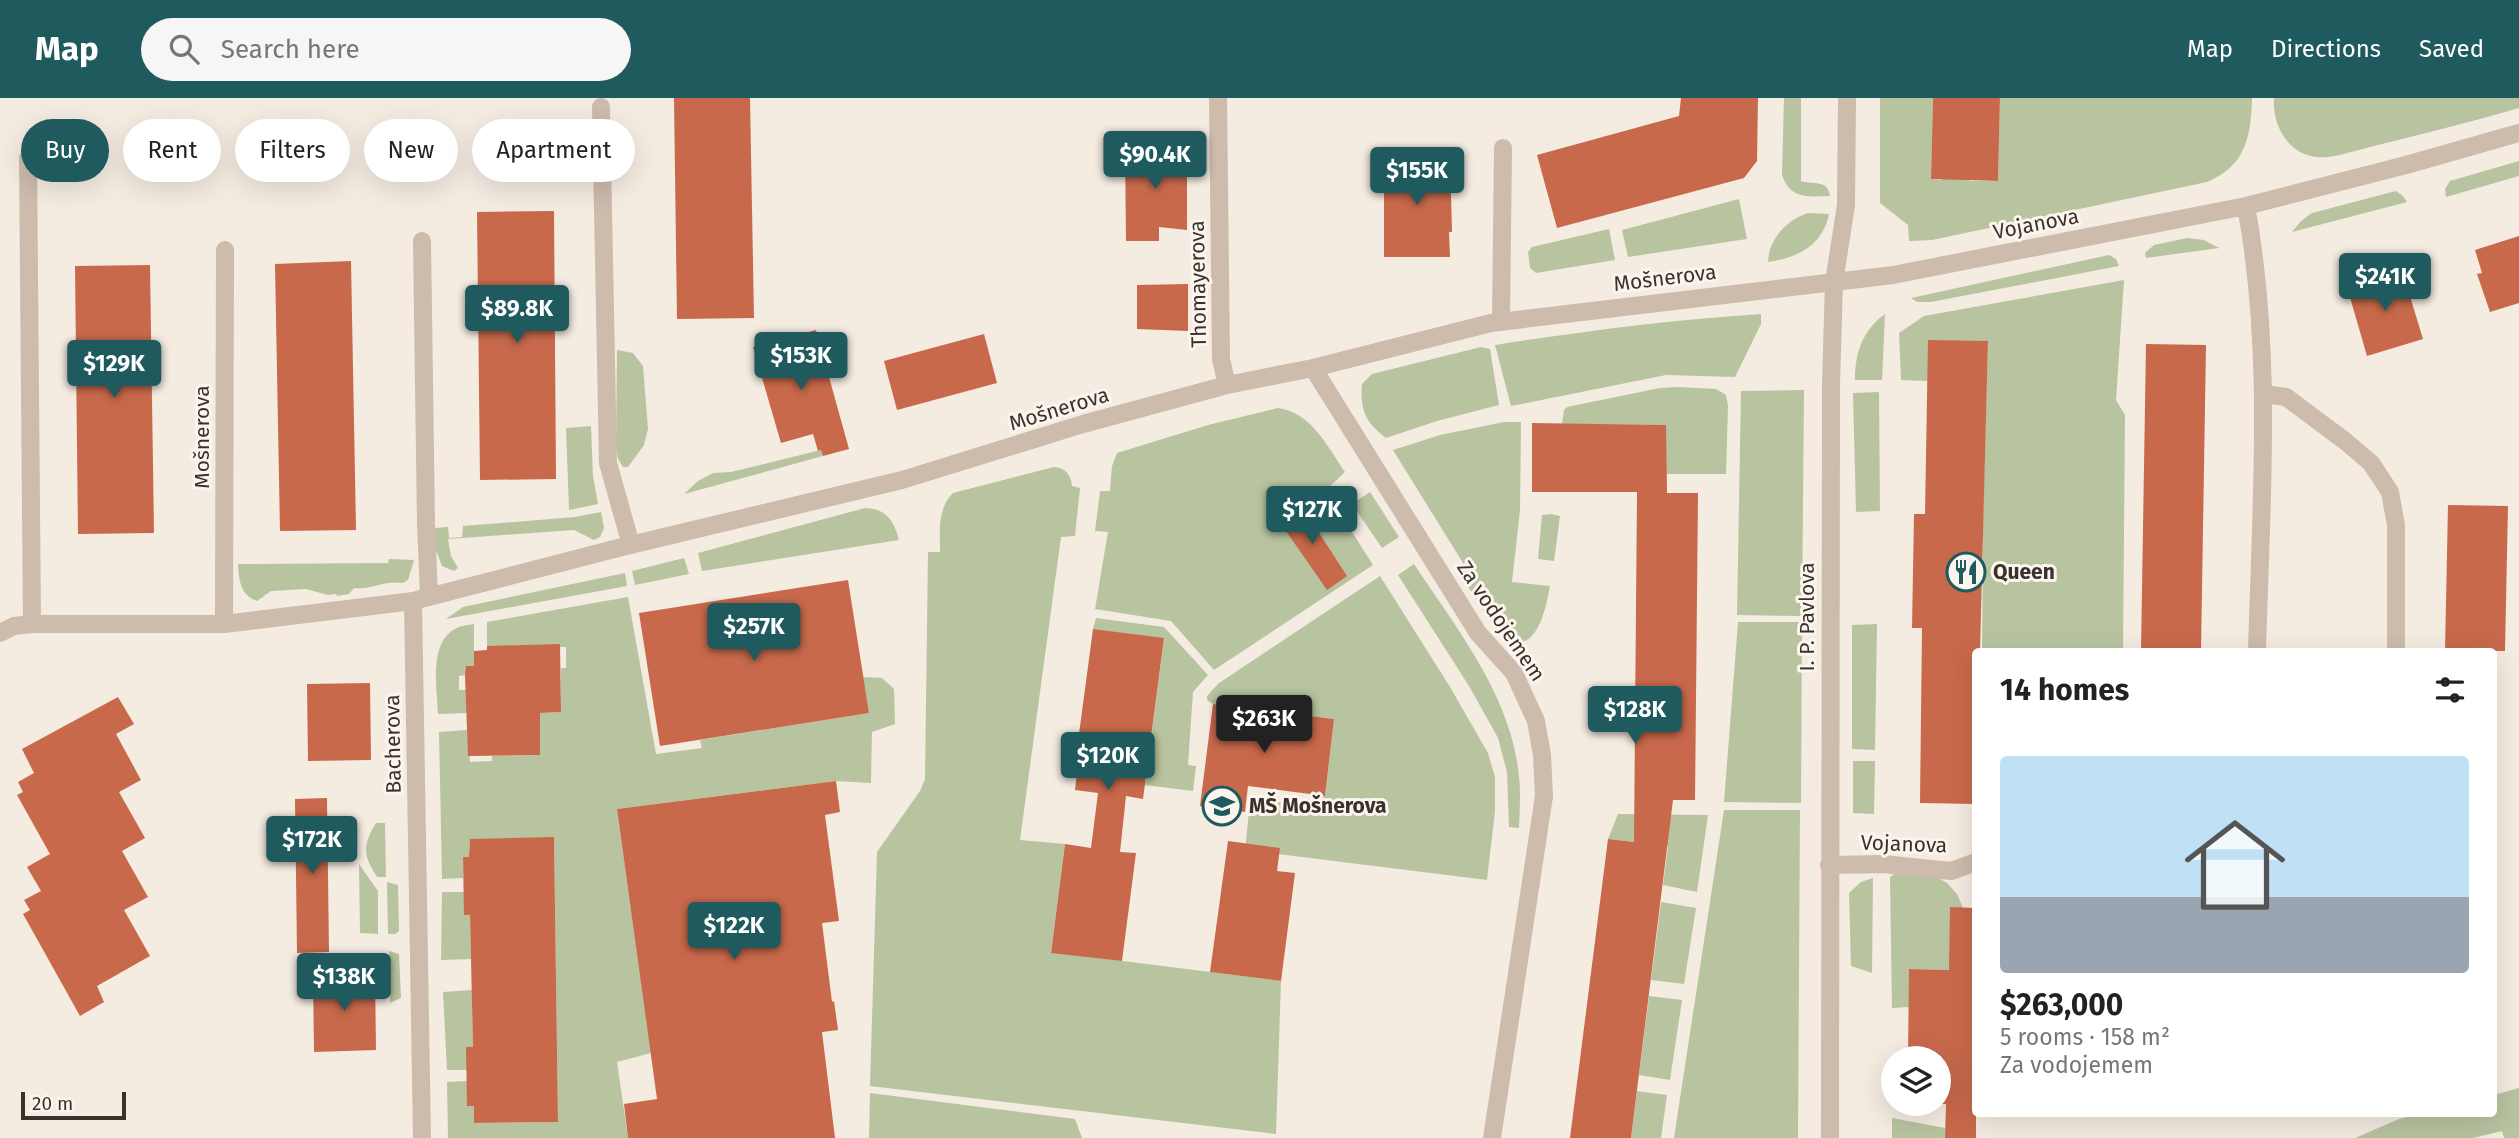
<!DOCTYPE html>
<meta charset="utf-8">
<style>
body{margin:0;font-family:"Fira Sans",sans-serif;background:#f6f6f6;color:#222;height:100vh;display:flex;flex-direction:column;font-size:26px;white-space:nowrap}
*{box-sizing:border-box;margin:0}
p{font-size:23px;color:#767676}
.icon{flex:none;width:38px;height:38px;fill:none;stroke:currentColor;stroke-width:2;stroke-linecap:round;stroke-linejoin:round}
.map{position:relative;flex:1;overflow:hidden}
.sheet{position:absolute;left:1972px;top:550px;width:525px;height:469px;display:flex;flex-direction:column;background:#fff;border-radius:7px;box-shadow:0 7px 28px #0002}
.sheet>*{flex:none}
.hud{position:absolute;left:21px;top:21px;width:665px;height:63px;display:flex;gap:14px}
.buttons{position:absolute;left:1881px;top:948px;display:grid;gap:14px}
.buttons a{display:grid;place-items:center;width:70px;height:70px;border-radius:50%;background:#fff;box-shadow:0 7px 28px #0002;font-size:35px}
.scale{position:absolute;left:21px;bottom:18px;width:105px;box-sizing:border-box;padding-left:7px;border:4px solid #3b302b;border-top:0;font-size:19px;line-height:24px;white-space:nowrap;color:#3b302b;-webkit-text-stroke:5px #fbf5ee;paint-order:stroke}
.price{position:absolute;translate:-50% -60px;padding:0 16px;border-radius:7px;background:#1f5a5e;color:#fff;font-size:23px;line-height:46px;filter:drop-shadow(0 2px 4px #0008)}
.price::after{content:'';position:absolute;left:50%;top:42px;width:21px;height:16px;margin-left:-10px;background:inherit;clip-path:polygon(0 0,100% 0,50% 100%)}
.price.current{background:#222;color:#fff}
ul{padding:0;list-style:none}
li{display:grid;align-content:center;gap:14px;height:371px;padding:0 28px}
li span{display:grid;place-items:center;height:217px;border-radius:7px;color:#555}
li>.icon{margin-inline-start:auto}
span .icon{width:126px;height:126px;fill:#fffc;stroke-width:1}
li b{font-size:30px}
h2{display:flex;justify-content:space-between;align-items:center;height:84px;padding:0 28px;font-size:30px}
.chip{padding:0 24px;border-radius:32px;background:#fff;box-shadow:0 7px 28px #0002;font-size:24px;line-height:63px}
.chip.current{background:#1f5a5e;color:#fff}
header{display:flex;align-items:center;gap:42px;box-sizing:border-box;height:98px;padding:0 35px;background:#1f5a5e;color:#fff}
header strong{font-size:33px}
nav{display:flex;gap:38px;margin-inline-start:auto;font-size:24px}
.search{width:490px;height:63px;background:#f6f6f6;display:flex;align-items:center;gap:18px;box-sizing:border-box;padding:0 24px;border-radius:38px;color:#767676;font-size:26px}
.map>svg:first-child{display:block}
.green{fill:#b8c4a0}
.building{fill:#c8694b}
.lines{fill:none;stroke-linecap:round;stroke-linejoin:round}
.street{stroke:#cdbbac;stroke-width:18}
.labels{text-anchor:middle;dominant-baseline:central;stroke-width:6;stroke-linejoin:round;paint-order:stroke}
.street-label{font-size:21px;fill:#3b302b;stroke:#fbf5ee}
.poi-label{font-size:21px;font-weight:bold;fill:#3b302b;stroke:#fbf5ee;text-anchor:start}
</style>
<header>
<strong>Map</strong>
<div class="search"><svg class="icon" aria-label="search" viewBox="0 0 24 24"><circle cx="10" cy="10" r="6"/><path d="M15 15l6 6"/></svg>Search here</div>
<nav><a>Map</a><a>Directions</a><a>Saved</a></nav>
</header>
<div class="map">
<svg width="2519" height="1040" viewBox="0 0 2519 1040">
<rect width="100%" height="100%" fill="#f4ebe1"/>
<!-- green -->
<path class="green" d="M1784,0H1801V83C1813,87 1828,81 1830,98C1808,99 1790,101 1782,77Z
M1880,0H1933L1931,81L1941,82L1942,73L1971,83H1998L2000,0H2252C2251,38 2246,68 2207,84L1932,142L1909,143L1908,127L1880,105Z
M2274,0H2519V10C2471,24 2422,36 2374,48C2356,52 2329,63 2311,58C2285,52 2272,24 2274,0Z
M2519,63V78L2446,99L2445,91L2450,83Z
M2396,93L2403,98L2407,104L2292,134L2301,123L2312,115Z
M1739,101L1747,141L1628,159L1622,132Z
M1808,115L1829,116C1823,147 1798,160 1768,164C1769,140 1787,122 1808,115Z
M1609,131L1615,162L1536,175L1530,170L1528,154L1532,149Z
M2187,140L2204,142L2219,150L2146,160L2145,155L2154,147Z
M2109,157L2116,161L2119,168L1931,204H1917L1911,200Z
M2124,182L2116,302L2125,317L2123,553H1982L1983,424L1988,244L1927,283L1901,282L1899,235L1924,218Z
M1761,216V226L1735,279L1666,277L1511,308L1495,247C1584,233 1671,222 1761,216Z
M1885,216L1882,282H1855C1855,255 1862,233 1885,216Z
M1481,249L1490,251L1499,307L1437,323L1386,340C1365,324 1360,312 1362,286L1372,276Z
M617,252L633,255L643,268L648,331L644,347L628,369H623L618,361L616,348Z
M1677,289L1716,291L1726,297L1728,308L1726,376H1666V327L1562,326L1564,312L1567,309L1660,290Z
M1804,292L1802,518L1737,517L1741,293Z
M1879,294L1880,413L1856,414L1853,295Z
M1278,310C1312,315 1327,348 1345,374L1325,393L1328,398L1314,409L1323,421L1338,412L1373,467L1214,572L1171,523L1095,511L1108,434L1095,433L1100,393H1110L1112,368L1117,355L1208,327Z
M1504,324H1521L1520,412L1512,484L1550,488C1545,513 1536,564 1499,536L1456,470L1463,465L1393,352L1440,337Z
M591,328L593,378L598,406L569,412L566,330Z
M821,352L823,358L684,396L698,383L713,375L731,374Z
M1054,369C1066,370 1071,377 1072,388L1080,390L1075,438L1061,439L1020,742L1065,746L1051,854L1281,883L1276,1036L870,988L877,754L920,693L925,681L928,454H940C940,433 937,411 953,395Z
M1370,394L1399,439L1382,450L1352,406Z
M865,410C886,411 894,422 899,442L702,473L698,455Z
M601,414L604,430L600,439L594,442L574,432L448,441L451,458L458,470L454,473L442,468L434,447L435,430L448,429L449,440L462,439L463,428L575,419Z
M1551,416L1560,418L1554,463L1538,461L1542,417Z
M684,460L689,476L635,487L632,473Z
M389,461L414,462L408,482L403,485C382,482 373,492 354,490L349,496L337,498L336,496L328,497L306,491L271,493L257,503C240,497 239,482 238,466L388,465Z
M1414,466C1455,528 1508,594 1518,670C1521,690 1520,710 1519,730L1509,729L1507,674L1498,640L1469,588L1398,477Z
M625,475L627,488L446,521L463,509Z
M1380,478L1450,589L1488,655L1495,679V713L1487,782L1245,752L1249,713L1259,714L1260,702L1313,709L1316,697L1325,698L1334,621L1213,606L1207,602V598L1219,585Z
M628,499L656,656L702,650L700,642L869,615L863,579L882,580L894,591L895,626L872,634L871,685L836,683L617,711L651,955L617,964L628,1040H448L447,984L467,983L474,1008V1025L558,1024L554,740L470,741L469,759H463V780L442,781L439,634L467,632L470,664L492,663V658L540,657V615L561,614V570H566V549L487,548V524Z
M1096,520L1164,529L1208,577L1193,594L1188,667L1196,668L1193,693L1145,687L1164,541L1093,531Z
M1738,524H1802L1801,705L1724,704Z
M474,526V568H466V577L459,578V592H467V615L438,616C437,591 429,548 453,532C459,528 467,527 474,526Z
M1877,526L1875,652L1852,651V527Z
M1853,663H1875L1874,716L1853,715Z
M1724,712H1800L1798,1040H1674Z
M1618,716L1708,717L1697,794L1663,787L1668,748L1608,741Z
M376,725H385L386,779H377C363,757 362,748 376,725Z
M359,766L378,793V836L360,835Z
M1896,775L1937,779L1947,785L1957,796L1963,810L1949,872L1910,871L1909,909L1892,910L1890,779Z
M1873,780L1872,875L1851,868L1849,795L1861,784Z
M387,784L398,787L399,833L395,836H388Z
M442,794H464V817H470L471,861L441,862Z
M1661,804L1696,810L1684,886L1651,882Z
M389,853L399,856L401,900L390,905Z
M472,892L473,949L467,972H447L443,894Z
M1649,898L1682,902L1670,982L1639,977Z
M2519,990V1040H2504L2502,1033L2473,1040H2355L2399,1021L2422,1015H2494V997Z
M1637,993L1667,997L1661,1040H1631Z
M870,995L1075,1021L1082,1040H869Z
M1892,1020L1945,1030V1040H1892Z"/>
<!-- building -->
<path class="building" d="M674,0H750L754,220L677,221Z
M1681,0H1758L1757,63L1744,80L1557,130L1537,57L1679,18Z
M1933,0H2000L1998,83L1931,81Z
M1157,48V50H1187V132L1159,129V143H1126L1125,49Z
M1450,58L1452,134H1449L1450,159H1384V59Z
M554,113L556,381L480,382L477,114Z
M2519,138V205L2490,214L2477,176L2482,175L2475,152Z
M351,163L356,432L280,433L275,166Z
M150,167L154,435L78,436L75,168Z
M2402,172L2423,241L2367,258L2347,189Z
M1188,186V233L1137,231V187Z
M816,232L849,351L823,358L821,352L818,353L813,336L781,345L753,249Z
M984,236L997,285L897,312L884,263Z
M1928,242L1988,243L1980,553H1976V706L1920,705L1922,530H1912L1914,416H1925Z
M2146,246L2206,247L2201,553H2141Z
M1532,325L1666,327L1667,395H1698L1695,702H1673L1631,1040H1570L1608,741L1634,744L1637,394H1532Z
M1299,404L1347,478L1327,492L1277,420Z
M2448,407L2508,408L2505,553H2445Z
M848,482L869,615L660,648L639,515Z
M1093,531L1164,540L1143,701L1126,698L1120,754L1136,755L1122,863L1051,855L1065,746L1091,750L1098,695L1075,692L1078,666H1075Z
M560,546L561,614L540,615V657L468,658L465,577L466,568H474V553L487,552V548Z
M370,585L371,662L308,663L307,586Z
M118,599L134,626L116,636L141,682L119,694L145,740L122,753L148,799L124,812L150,858L97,888L104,904L80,918L23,816L30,812L24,802L41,793L27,769L50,756L17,697L23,694L18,684L34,675L22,651Z
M1213,606L1334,621L1325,698L1248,688L1245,714L1200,708Z
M836,683L840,714L825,717L839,823L822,825L832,904L834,903L838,932L822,934L835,1040H628L624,1006L657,1001L617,711Z
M327,700L329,854L297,855L295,701Z
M554,739L558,1024L474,1025V1008H467L466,949H473L470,817H464L463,759H469L470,741Z
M1228,743L1280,750L1277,773L1295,775L1281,883L1210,874Z
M1950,809L1976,810V1040H1945L1946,1006H1939V961H1908L1909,871L1949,872Z
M375,876L376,952L314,954L313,878Z"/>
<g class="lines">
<!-- street -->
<path class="street" d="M1218,0L1221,261L1227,287
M601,9L608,365L631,447
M28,60L32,526
M2246,108C2273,253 2261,405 2257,553
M422,143L426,426L429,498
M1501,224L1503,50
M1313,270L1478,535L1514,575L1536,623L1542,657L1544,698L1492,1040
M2263,296L2286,299L2345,343L2371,365L2390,394L2396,427V553
M413,503L422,1040
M224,526L225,152
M0,535L14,528L32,526H224L413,503L622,449L902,382L1083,326L1227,287L1313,270L1491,225L1893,177L2246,108L2406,67L2519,35
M1829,767L1883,766L1951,773L1976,764
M1830,1040L1831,286L1834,184L1846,107L1847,0"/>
</g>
<!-- icons -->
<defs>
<symbol id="restaurant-ring" viewBox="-11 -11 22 22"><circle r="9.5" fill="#fbf5ee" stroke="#1f5a5e" stroke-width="1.5"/><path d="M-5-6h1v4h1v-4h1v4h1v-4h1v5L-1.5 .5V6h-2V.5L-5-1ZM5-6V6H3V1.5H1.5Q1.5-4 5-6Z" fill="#1f5a5e"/></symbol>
<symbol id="school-ring" viewBox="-11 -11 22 22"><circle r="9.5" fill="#fbf5ee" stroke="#1f5a5e" stroke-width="1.5"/><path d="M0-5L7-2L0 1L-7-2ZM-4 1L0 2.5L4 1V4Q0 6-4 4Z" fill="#1f5a5e"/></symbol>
</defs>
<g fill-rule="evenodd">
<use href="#restaurant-ring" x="1944" y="452" width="44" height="44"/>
<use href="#school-ring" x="1200" y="686" width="44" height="44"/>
</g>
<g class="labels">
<!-- street labels -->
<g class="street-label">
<text transform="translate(2036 126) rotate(-11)">Vojanova</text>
<text transform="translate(1665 180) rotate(-7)">Mošnerova</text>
<text transform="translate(1198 186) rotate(-91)">Thomayerova</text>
<text transform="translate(1059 311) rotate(-17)">Mošnerova</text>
<text transform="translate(202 339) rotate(-90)">Mošnerova</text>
<text transform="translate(1807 519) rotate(-90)">I. P. Pavlova</text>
<text transform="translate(1501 523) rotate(56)">Za vodojemem</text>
<text transform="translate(393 646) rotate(-91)">Bacherova</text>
<text transform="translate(1904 746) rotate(2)">Vojanova</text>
</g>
<!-- poi labels -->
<g class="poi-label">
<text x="1993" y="474">Queen</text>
<text x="1249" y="708">MŠ Mošnerova</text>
</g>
</g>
</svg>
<div class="buttons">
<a><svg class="icon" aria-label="layers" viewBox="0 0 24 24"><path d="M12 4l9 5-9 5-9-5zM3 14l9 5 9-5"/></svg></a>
</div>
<div class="scale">20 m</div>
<b class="price" style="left:1155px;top:93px">$90.4K</b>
<b class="price" style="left:1417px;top:109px">$155K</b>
<b class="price" style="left:2385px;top:215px">$241K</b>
<b class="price" style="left:517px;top:247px">$89.8K</b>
<b class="price" style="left:801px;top:294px">$153K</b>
<b class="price" style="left:114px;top:302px">$129K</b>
<b class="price" style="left:1312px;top:448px">$127K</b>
<b class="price" style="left:754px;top:565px">$257K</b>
<b class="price" style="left:1635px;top:648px">$128K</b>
<b class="price current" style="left:1264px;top:657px">$263K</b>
<b class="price" style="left:1108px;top:694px">$120K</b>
<b class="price" style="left:312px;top:778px">$172K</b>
<b class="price" style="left:734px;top:864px">$122K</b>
<b class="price" style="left:344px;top:915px">$138K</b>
<div class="hud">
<a class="chip current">Buy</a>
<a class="chip">Rent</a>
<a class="chip">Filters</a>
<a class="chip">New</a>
<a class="chip">Apartment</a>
</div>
<section class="sheet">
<h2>14 homes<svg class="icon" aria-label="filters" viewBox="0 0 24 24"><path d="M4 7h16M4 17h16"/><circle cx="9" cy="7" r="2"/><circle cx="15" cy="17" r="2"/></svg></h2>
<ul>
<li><span style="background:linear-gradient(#bfe0f5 65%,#9aa5b1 0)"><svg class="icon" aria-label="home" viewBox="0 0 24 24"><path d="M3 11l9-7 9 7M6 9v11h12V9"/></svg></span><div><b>$263,000</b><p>5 rooms · 158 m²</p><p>Za vodojemem</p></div></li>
</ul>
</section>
</div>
